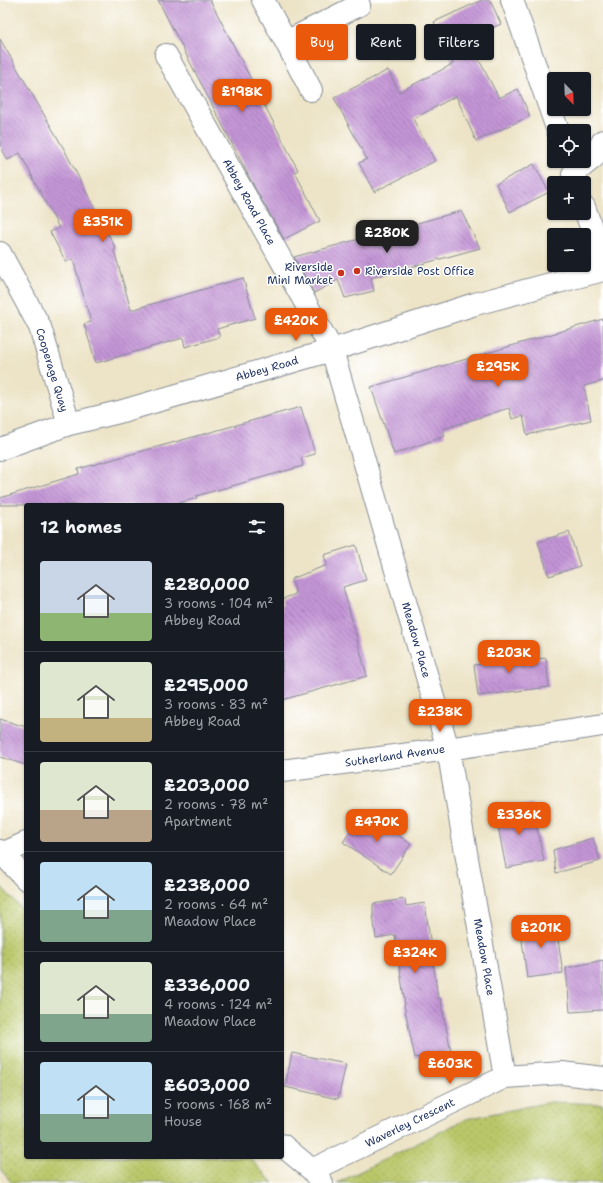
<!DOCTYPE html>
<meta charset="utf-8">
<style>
body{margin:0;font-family:"Shantell Sans",sans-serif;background:#242831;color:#f1f3f6;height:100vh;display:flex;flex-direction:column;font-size:15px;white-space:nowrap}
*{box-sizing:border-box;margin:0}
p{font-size:13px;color:#9ea1a6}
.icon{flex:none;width:22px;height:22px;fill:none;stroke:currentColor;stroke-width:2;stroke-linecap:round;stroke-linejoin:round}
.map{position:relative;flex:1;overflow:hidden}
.drawer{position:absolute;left:24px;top:503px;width:260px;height:656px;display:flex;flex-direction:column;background:#171b24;border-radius:4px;box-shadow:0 1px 3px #0004}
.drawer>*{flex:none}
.top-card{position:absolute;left:296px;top:24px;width:247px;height:36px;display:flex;gap:8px}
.needle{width:26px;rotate:157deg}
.controls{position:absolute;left:547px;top:72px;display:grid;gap:8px}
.controls a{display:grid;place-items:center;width:44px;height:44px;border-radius:4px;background:#171b24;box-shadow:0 1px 3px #0004;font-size:20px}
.price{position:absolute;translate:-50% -34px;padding:0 9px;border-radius:8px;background:#ea580c;color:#fff;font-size:13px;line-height:26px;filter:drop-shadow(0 1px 2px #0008)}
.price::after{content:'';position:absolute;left:50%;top:24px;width:12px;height:9px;margin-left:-6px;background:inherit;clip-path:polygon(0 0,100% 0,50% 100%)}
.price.on{background:#222;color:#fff}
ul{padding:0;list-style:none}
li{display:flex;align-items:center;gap:12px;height:100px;padding:0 16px}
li+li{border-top:1px solid #363941}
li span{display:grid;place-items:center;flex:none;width:112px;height:80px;border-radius:4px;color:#555}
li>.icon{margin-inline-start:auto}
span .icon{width:48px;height:48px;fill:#fffc;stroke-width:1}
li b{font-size:17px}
h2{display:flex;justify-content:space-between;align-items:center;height:48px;padding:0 16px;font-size:17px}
.tag{padding:0 14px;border-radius:4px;background:#171b24;box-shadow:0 1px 3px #0004;font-size:14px;line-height:36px}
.tag.on{background:#ea580c;color:#fff}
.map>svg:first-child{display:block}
.park{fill:url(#park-dots);stroke:#6a7b64}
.building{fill:url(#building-back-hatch)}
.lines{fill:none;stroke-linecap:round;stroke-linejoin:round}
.minor-casing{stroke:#848a92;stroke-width:24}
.minor{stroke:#fff;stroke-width:22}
.poi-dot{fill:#c8321e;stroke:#fff;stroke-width:1.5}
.labels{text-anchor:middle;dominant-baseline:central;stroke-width:3;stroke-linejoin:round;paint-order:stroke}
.street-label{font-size:11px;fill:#1b2f5e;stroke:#fff}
.poi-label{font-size:11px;fill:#1b2f5e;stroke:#fff;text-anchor:end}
</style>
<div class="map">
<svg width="603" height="1183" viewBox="0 0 603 1183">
<defs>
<pattern id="park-dots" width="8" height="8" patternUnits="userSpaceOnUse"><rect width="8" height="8" fill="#bac769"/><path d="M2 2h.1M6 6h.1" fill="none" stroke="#9fab5d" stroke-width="1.8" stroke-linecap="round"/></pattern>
<pattern id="building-back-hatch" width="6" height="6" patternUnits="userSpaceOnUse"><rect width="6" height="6" fill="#c394d5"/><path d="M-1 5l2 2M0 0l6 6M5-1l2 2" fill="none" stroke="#9e79b0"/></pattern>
</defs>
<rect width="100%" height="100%" fill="#fff"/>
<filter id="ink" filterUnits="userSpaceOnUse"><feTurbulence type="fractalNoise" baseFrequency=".025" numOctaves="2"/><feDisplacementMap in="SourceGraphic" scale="8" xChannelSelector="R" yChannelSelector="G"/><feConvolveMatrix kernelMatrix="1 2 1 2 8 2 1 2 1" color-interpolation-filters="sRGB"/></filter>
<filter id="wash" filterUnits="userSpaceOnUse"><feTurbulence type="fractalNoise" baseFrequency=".012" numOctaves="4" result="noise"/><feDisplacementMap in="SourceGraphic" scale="16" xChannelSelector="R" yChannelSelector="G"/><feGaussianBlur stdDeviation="0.9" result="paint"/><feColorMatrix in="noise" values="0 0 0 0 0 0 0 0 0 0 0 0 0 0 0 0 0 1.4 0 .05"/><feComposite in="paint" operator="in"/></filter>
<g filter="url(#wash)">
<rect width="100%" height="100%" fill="#ede4c7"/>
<!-- park -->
<path class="park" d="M0,885L26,914V1157H249L273,1183H12L0,1169Z
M550,1102L603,1104V1183H337L466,1119Z"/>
<g id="blocks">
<!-- building -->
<path class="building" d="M158,0H210L298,170L295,172L320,221L284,239L256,190Z
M482,0H490L501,24L468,39L499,98L518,89L530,116L476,141L456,96L413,119L435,161L374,192L359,163L367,159L334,98L388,70L399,92L453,64L434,22Z
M0,39L64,149L116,249L114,250L131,310L243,278L255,318L217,329L220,337L185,347L183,338L96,363L84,324L91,322L73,259L66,262L50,232L59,228L20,153L8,160L0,146Z
M534,164L549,192L510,212L496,184Z
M461,211L480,248L371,278L374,291L345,298L338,280L314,293L294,257Z
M603,319V381L584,386L591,420L527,435L523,416L512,419L509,408L443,429L445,436L394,454L371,387Z
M301,407L315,454L301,458L303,466L196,496L197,498L171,505H0V498L79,474L78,469Z
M569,532L580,566L549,576L538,542Z
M356,545L366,580L343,587L367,676L282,700V599L296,594L291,579L327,565L324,555Z
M509,648L510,662L546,658L549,687L478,696L474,665L482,664L480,652Z
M0,719L26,727V765L0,757Z
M532,804L544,861L506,868L495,811Z
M364,812L411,844L391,874L343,842Z
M593,838L600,861L556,873L553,850Z
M405,899L406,906L425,903L438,998H440L451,1051L415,1058L404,1005H405L395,935L376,938L373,915V904Z
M555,920L563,973L527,978L520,925Z
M603,960V1010L570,1012L566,968Z
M292,1053L346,1064L338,1099L285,1087Z"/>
</g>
</g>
<g filter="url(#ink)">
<use href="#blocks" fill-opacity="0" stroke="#848a92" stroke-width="1"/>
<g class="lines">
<defs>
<path id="minor" d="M263,0L286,42L359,5
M512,0L558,131
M286,42L311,90
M166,55L332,350L448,749L505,1077
M573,174L594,157L603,141
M584,207L603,261
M0,253L40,327L69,424
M0,449L69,424L119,412L332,350L475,304L603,270
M282,771L448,749L603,725
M0,851L26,879
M2,854L26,843
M282,1145L312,1170L322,1183
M312,1170L505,1077L562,1073L603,1078"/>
</defs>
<!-- minor casing -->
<use href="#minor" class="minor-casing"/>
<!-- minor -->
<use href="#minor" class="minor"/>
</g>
</g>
<!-- markers -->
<g class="poi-dot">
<circle cx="357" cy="271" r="4"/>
<circle cx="341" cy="273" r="4"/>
</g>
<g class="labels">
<!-- street labels -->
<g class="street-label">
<text transform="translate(249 202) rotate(61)">Abbey Road Place</text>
<text transform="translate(267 369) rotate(-16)">Abbey Road</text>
<text transform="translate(52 370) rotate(73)">Cooperage Quay</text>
<text transform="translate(416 640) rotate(74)">Meadow Place</text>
<text transform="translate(395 756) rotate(-8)">Sutherland Avenue</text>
<text transform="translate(484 957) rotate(80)">Meadow Place</text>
<text transform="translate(410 1123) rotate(-26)">Waverley Crescent</text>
</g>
<!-- poi labels -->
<g class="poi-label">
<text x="333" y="267">Riverside<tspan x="333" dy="13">Mini Market</tspan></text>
<text x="365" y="271" text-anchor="start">Riverside Post Office</text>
</g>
</g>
</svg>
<div class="controls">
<a><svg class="needle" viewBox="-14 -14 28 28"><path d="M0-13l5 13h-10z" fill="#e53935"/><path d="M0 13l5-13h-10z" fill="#9ea1a6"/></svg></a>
<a><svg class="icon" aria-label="locate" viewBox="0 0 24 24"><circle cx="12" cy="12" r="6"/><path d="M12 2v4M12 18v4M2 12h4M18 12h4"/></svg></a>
<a>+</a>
<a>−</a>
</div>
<b class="price" style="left:242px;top:113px">£198K</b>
<b class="price" style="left:103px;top:243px">£351K</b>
<b class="price on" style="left:387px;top:254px">£280K</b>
<b class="price" style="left:296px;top:342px">£420K</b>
<b class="price" style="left:498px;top:388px">£295K</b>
<b class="price" style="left:509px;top:674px">£203K</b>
<b class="price" style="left:440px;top:733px">£238K</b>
<b class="price" style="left:519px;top:836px">£336K</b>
<b class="price" style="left:377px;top:843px">£470K</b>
<b class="price" style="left:541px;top:949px">£201K</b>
<b class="price" style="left:415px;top:974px">£324K</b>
<b class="price" style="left:450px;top:1085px">£603K</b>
<div class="top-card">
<a class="tag on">Buy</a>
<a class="tag">Rent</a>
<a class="tag">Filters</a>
</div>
<section class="drawer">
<h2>12 homes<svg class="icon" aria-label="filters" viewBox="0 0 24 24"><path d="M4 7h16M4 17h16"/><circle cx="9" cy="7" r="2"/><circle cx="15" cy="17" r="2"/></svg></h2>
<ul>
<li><span style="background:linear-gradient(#c9d6e8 65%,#8fb573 0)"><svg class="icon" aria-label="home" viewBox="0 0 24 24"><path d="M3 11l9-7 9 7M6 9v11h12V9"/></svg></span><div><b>£280,000</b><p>3 rooms · 104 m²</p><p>Abbey Road</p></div></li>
<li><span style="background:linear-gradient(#dfe7d0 70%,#c2b280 0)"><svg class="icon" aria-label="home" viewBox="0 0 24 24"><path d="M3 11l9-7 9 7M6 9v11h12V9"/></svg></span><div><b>£295,000</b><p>3 rooms · 83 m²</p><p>Abbey Road</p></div></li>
<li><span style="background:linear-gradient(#dfe7d0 60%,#b9a48a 0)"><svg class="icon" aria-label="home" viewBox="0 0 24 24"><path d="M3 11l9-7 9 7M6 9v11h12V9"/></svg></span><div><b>£203,000</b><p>2 rooms · 78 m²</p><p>Apartment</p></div></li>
<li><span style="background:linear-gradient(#bfe0f5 60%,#7fa58c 0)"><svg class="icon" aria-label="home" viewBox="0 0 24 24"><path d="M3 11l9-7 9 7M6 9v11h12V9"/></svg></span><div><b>£238,000</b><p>2 rooms · 64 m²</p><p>Meadow Place</p></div></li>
<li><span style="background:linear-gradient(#dfe7d0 65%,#7fa58c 0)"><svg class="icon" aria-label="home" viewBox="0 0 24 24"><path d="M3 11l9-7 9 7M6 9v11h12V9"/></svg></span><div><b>£336,000</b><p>4 rooms · 124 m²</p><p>Meadow Place</p></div></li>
<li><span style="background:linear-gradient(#bfe0f5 65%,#7fa58c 0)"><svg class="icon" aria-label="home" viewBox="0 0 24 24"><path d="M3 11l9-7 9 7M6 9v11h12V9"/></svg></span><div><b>£603,000</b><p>5 rooms · 168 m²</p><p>House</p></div></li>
</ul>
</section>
</div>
